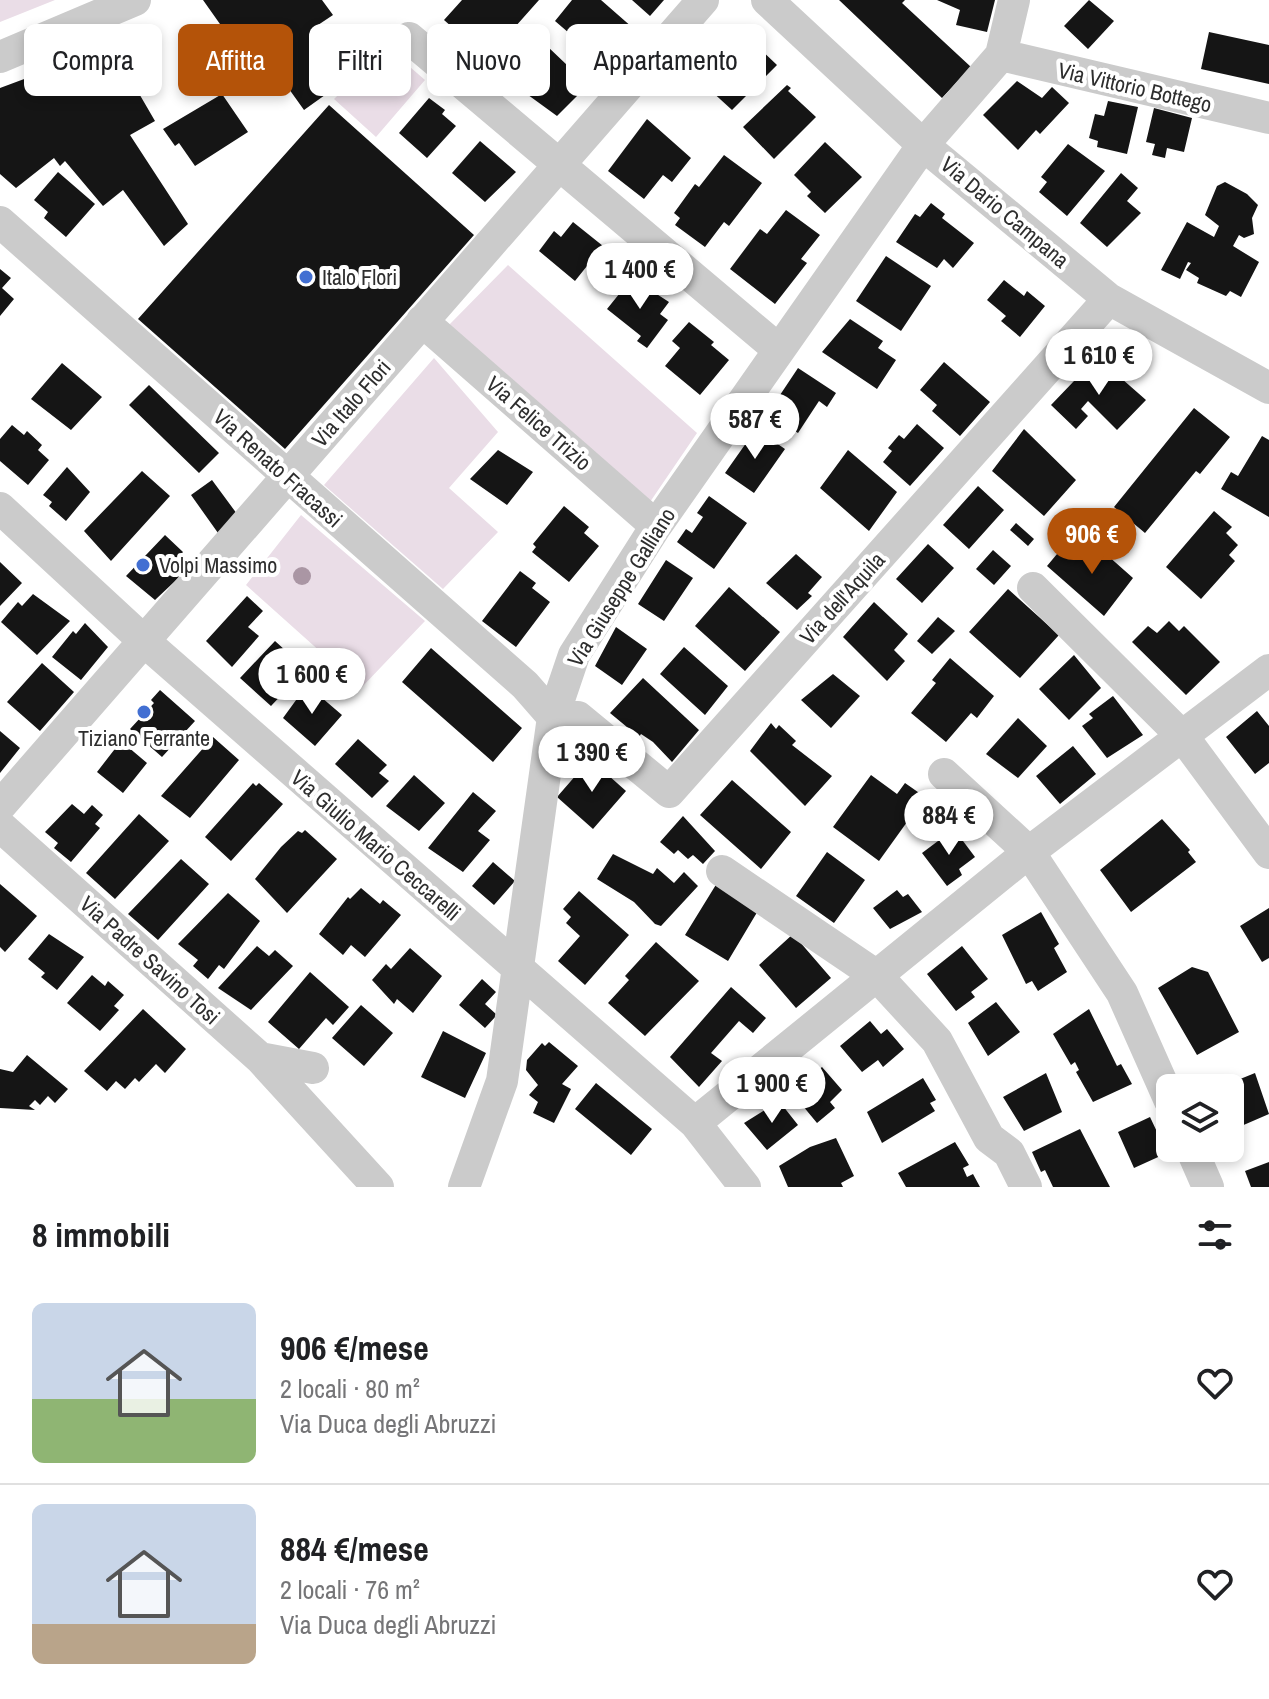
<!DOCTYPE html>
<html lang="it">
<meta charset="utf-8">
<style>
body{margin:0;font-family:"Archivo Narrow",sans-serif;background:#f6f6f6;color:#202124;height:100vh;display:flex;flex-direction:column;font-size:30px;white-space:nowrap}
*{box-sizing:border-box;margin:0}
p{font-size:26px;color:#757577}
.icon{flex:none;width:44px;height:44px;fill:none;stroke:currentColor;stroke-width:2;stroke-linecap:round;stroke-linejoin:round}
.map{position:relative;height:1187px;overflow:hidden}
.details{display:flex;flex-direction:column;background:#fff;flex:1}
.details>*{flex:none}
.top-card{position:absolute;left:24px;top:24px;width:800px;height:72px;display:flex;gap:16px}
.buttons{position:absolute;left:1156px;top:1074px;display:grid;gap:16px}
.buttons a{display:grid;place-items:center;width:88px;height:88px;border-radius:12px;background:#fff;box-shadow:0 4px 12px #0003;font-size:40px}
.price{position:absolute;translate:-50% -68px;padding:0 18px;border-radius:28px;background:#fff;color:#222;font-size:26px;line-height:52px;filter:drop-shadow(0 2px 4px #0008)}
.price::after{content:'';position:absolute;left:50%;top:48px;width:24px;height:18px;margin-left:-12px;background:inherit;clip-path:polygon(0 0,100% 0,50% 100%)}
.price.current{background:#b45309;color:#fff}
ul{padding:0;list-style:none}
li{display:flex;align-items:center;gap:24px;height:200px;padding:0 32px}
li+li{border-top:2px solid #e0e0e0}
li span{display:grid;place-items:center;flex:none;width:224px;height:160px;border-radius:12px;color:#555}
li>.icon{margin-inline-start:auto}
span .icon{width:96px;height:96px;fill:#fffc;stroke-width:1}
li b{font-size:34px}
h2{display:flex;justify-content:space-between;align-items:center;height:96px;padding:0 32px;font-size:34px}
.pill{padding:0 28px;border-radius:12px;background:#fff;box-shadow:0 4px 12px #0003;font-size:28px;line-height:72px}
.pill.current{background:#b45309;color:#fff}
.map>svg:first-child{display:block}
.green{fill:#eadde7}
.building{fill:#151515}
.lines{fill:none;stroke-linecap:round;stroke-linejoin:round}
.minor{stroke:#cbcbcb;stroke-width:32}
.tree{fill:#aa96a4}
.poi-dot{fill:#426fd2;stroke:#fff;stroke-width:3}
.labels{text-anchor:middle;dominant-baseline:central;stroke-width:8;stroke-linejoin:round;paint-order:stroke}
.street-label{font-size:22px;fill:#2e2e2e;stroke:#fff}
.poi-label{font-size:22px;fill:#2e2e2e;stroke:#fff;text-anchor:start}
</style>
<div class="map">
<svg width="1269" height="1187" viewBox="0 0 1269 1187">
<rect width="100%" height="100%" fill="#fff"/>
<!-- green -->
<path class="green" d="M0,0H55L0,22Z
M387,47L425,80L376,137L334,99Z
M508,265L697,433L650,502L448,326Z
M434,358L498,432L449,488L498,532L443,589L324,485Z
M301,515L425,621L361,688L246,585Z"/>
<!-- building -->
<path class="building" d="M203,0H322L333,15L318,25L323,32L328,29L352,62L340,71L346,80L304,110L259,47L244,58Z
M462,0H539L515,27L528,39L501,70L444,20Z
M572,0H601L633,28L604,63L555,21Z
M632,0H664L650,16Z
M839,0H905L902,3L971,67L942,98Z
M937,0H995L987,32L956,25L960,10Z
M1089,0L1114,21L1088,49L1064,26Z
M1209,32L1269,45V84L1201,69Z
M720,33H730L754,55L759,48L777,65L732,110L697,78L717,54L714,40Z
M137,37L151,58L112,72L118,84L130,78L155,121L130,135L188,224L164,246L123,190L103,206L65,161L60,166L54,158L16,188L0,174V88Z
M547,46L588,85L557,116L513,84L521,75L524,78Z
M1017,81L1042,98L1052,87L1069,103L1040,134L1036,130L1018,150L983,115Z
M787,85L791,88L788,91L816,117L774,159L743,127Z
M222,94L248,132L195,166L179,143L175,146L163,129Z
M429,98L445,110L442,114L456,126L427,158L399,133Z
M1108,101L1138,107L1127,154L1097,147L1098,141L1089,138L1095,114L1104,116Z
M329,105L474,235L285,449L138,319Z
M1154,108L1192,118L1184,152L1167,148L1165,158L1152,155L1155,144L1146,142Z
M647,119L691,158L672,182L663,175L644,199L608,171Z
M480,141L516,172L485,202L452,173Z
M825,142L862,177L825,213L807,196L811,192L794,175Z
M1068,144L1105,171L1067,216L1039,192L1047,182L1041,177Z
M724,155L762,183L729,226L724,222L705,247L675,225L680,218L674,213L695,184L699,187Z
M58,172L95,204L66,237L44,218L48,212L34,200Z
M1121,173L1138,188L1127,201L1141,213L1107,247L1080,223Z
M1225,182L1247,194L1258,205L1252,218L1254,234L1244,238L1239,235L1233,246L1259,262L1241,297L1230,291L1226,296L1197,283L1199,278L1186,270L1191,263L1188,262L1180,279L1161,270L1187,222L1214,237L1219,226L1205,215L1217,186Z
M931,203L945,214L942,218L974,243L953,268L944,259L937,268L896,242L915,214L920,217Z
M786,210L820,235L801,259L807,263L775,304L730,269L760,229L767,234Z
M573,222L603,246L575,281L539,251L554,231L561,237Z
M886,256L931,286L901,331L856,301Z
M0,269L11,278L2,288L14,299L0,316Z
M632,278L669,302L660,314L668,320L647,348L637,341L641,336L607,309Z
M1004,280L1024,296L1027,291L1045,306L1020,337L1001,321L1006,316L987,300Z
M850,319L883,341L878,348L896,360L877,389L822,352Z
M689,322L714,342L711,345L729,360L700,395L665,366L680,348L672,341Z
M1097,357L1146,400L1117,430L1088,401L1081,409L1088,416L1076,429L1051,405Z
M944,362L990,402L960,436L932,411L937,405L920,390Z
M62,363L102,397L71,430L31,399Z
M798,368L836,393L827,407L819,401L798,433L768,413Z
M149,385L219,453L199,473L129,405Z
M1194,408L1230,437L1200,474L1196,471L1145,533L1114,507Z
M917,424L944,448L910,486L883,462L892,451L888,448L899,435L904,439Z
M12,425L24,435L27,431L42,445L38,450L49,460L28,485L0,461V439Z
M756,429L785,449L754,493L725,473Z
M1024,429L1076,480L1044,516L992,471Z
M1262,436L1269,440V517L1221,489L1231,472L1238,476Z
M498,450L533,472L507,505L470,479Z
M848,450L897,492L869,531L820,488Z
M67,467L90,492L66,521L49,506L52,502L43,495Z
M142,471L170,496L111,561L84,531Z
M212,480L240,518L218,533L191,495Z
M978,486L1004,510L969,549L943,525Z
M709,496L747,523L714,569L677,542L686,529L692,533L703,517L697,513Z
M564,506L589,527L584,533L599,546L569,582L532,552L536,547L533,544Z
M1214,511L1232,527L1226,533L1238,545L1229,555L1235,561L1201,599L1166,567Z
M1016,523L1034,539L1028,546L1010,530Z
M165,535L183,552L179,557L190,567L155,600L126,576Z
M928,544L954,568L922,603L896,579Z
M1083,544L1093,553L1098,547L1133,578L1104,616L1047,566L1062,548L1071,557Z
M993,550L1011,566L994,585L976,569Z
M796,554L822,577L808,593L812,596L797,610L766,583Z
M666,560L693,578L664,621L638,604Z
M0,562L22,583L0,606Z
M520,571L536,583L532,588L550,602L516,647L482,621Z
M729,587L780,632L745,671L695,626Z
M1008,589L1059,635L1020,678L969,632Z
M33,594L70,621L37,655L1,622L18,602L22,606Z
M247,596L263,611L248,627L259,636L232,667L206,641Z
M874,602L908,634L894,650L905,661L887,681L843,637Z
M938,617L955,631L932,654L917,641Z
M1169,621L1179,631L1184,626L1220,662L1186,695L1132,642L1148,626L1157,633Z
M85,623L108,647L81,680L52,657L73,631L76,634Z
M616,627L647,649L622,685L595,666Z
M275,641L306,669L271,706L240,678Z
M684,647L728,686L705,715L660,674Z
M431,648L522,728L493,762L402,682Z
M1074,655L1101,688L1069,720L1039,689Z
M950,658L994,696L977,718L971,713L946,742L911,713L936,683L932,680Z
M42,663L74,692L40,731L7,702Z
M833,674L860,696L831,728L801,700Z
M643,678L699,730L672,762L653,742L641,734L639,737L610,713Z
M307,685L342,715L315,746L283,718Z
M160,690L195,721L162,757L130,729L154,703L151,700Z
M1113,696L1143,735L1107,758L1082,726L1093,718L1089,714Z
M1257,711L1269,726V763L1255,774L1226,737Z
M1018,718L1047,746L1018,778L986,754Z
M771,723L776,729L779,725L796,741L792,745L832,776L805,806L750,751Z
M0,731L20,748L0,773Z
M213,737L239,760L190,818L161,796Z
M358,739L387,765L379,773L389,781L372,798L335,764Z
M121,741L147,763L123,793L97,772Z
M1073,746L1096,774L1060,804L1036,776Z
M590,759L626,791L593,829L557,797Z
M414,775L445,803L419,831L386,806Z
M871,775L897,794L905,783L925,797L879,861L833,827Z
M732,780L791,832L761,869L700,815Z
M253,783L256,786L259,783L283,804L231,861L205,837Z
M473,792L496,811L478,831L490,840L463,872L428,848Z
M72,804L84,814L92,805L103,815L95,824L100,828L71,862L54,848L58,843L45,832Z
M139,814L169,841L115,899L86,873Z
M683,816L715,851L703,864L693,855L688,859L678,850L674,854L660,842Z
M1162,819L1190,850L1188,852L1196,862L1131,912L1100,870Z
M954,829L975,857L959,869L962,875L947,886L922,853Z
M305,830L337,859L287,913L255,879L281,847L298,831L302,833Z
M827,852L865,880L834,923L796,896Z
M613,854L653,874L657,868L674,883L684,872L698,886L661,926L655,924L634,902L597,879Z
M181,859L209,884L158,940L128,914Z
M493,862L515,881L494,905L472,886Z
M717,883L762,904L728,961L685,935Z
M0,884L37,916L5,952L0,947Z
M361,888L380,904L383,900L401,915L365,957L351,945L343,955L319,934L348,897L350,899Z
M897,890L903,897L908,894L922,912L890,929L873,908Z
M579,891L629,935L585,985L558,961L580,936L566,923L571,917L563,909Z
M228,893L260,921L224,969L219,965L208,979L193,966L198,960L178,944Z
M1269,908V958L1262,962L1240,926Z
M1041,912L1059,944L1054,948L1067,972L1038,991L1032,981L1026,984L1002,935Z
M49,934L84,957L57,990L41,977L45,973L28,959Z
M793,934L831,978L796,1008L759,965Z
M656,942L699,981L645,1036L608,1003L629,980L625,976Z
M257,946L269,956L275,950L293,966L251,1010L218,988Z
M962,946L988,979L971,992L975,997L956,1011L927,974Z
M410,948L442,976L413,1013L397,999L394,1004L372,980L386,964L391,969Z
M1192,967L1208,972L1239,1032L1197,1055L1158,988Z
M310,972L349,1007L333,1025L326,1018L299,1049L268,1022Z
M92,975L105,986L108,981L124,995L114,1006L119,1010L100,1031L67,1003Z
M482,979L496,992L485,1004L497,1015L485,1028L459,1005Z
M731,987L766,1018L753,1033L739,1021L711,1053L722,1061L699,1087L670,1057Z
M996,1002L1020,1032L988,1056L968,1023Z
M361,1005L393,1033L364,1066L332,1038Z
M143,1009L186,1049L165,1073L156,1064L139,1082L135,1078L125,1089L116,1081L107,1091L84,1071Z
M1089,1009L1117,1066L1121,1064L1132,1084L1093,1102L1076,1072L1079,1070L1075,1062L1071,1065L1053,1034Z
M870,1021L881,1034L887,1029L904,1049L883,1067L878,1060L862,1072L840,1046Z
M443,1031L486,1053L465,1098L421,1077Z
M549,1042L578,1066L562,1084L571,1089L554,1123L533,1113L538,1102L529,1095L538,1085L526,1070L527,1060L542,1043L545,1046Z
M27,1055L68,1089L55,1103L48,1096L40,1105L35,1100L29,1106L35,1110L0,1108V1069L13,1072Z
M822,1067L842,1090L830,1102L835,1108L817,1123L788,1088L802,1076L805,1081Z
M1046,1073L1062,1112L1024,1131L1003,1097Z
M1255,1073L1269,1114L1239,1127L1235,1117L1230,1119V1088H1218Z
M923,1078L936,1100L930,1103L935,1111L882,1143L867,1112Z
M596,1083L652,1129L631,1155L575,1109Z
M779,1101L798,1125L767,1150L744,1123Z
M1150,1117L1167,1153L1134,1168L1118,1132Z
M1080,1129L1110,1187H1053L1045,1170L1041,1172L1032,1152Z
M836,1138L854,1176L841,1183L843,1187H788L779,1166L810,1147Z
M955,1142L969,1165L963,1168L967,1177L973,1174L980,1187H906L898,1173Z
M1269,1162V1187H1251L1245,1171Z"/>
<g class="lines">
<!-- minor -->
<path class="minor" d="M767,0L923,145L1109,299L1269,388
M409,38L779,350
M1001,55L1269,118
M0,57L135,0
M0,222L525,685L553,717
M422,321L656,526
M0,508L144,641L695,1123L745,1187
M1033,588L1184,738L1269,853
M553,717H578L669,792L1109,299
M944,774L1029,852L1122,993L1170,1101
M0,806L703,0
M0,826L260,1058L313,1068
M722,871L877,976L937,1041L989,1138L1009,1153L1026,1187
M260,1058L378,1187
M695,1123L1029,852L1269,670
M1191,1148L1208,1187
M464,1187L502,1081L553,717L574,655L656,526L923,145L1001,55L1014,0"/>
</g>
<!-- trees -->
<circle class="tree" cx="302" cy="576" r="9"/>
<!-- markers -->
<g class="poi-dot">
<circle cx="306" cy="277" r="8"/>
<circle cx="143" cy="565" r="8"/>
<circle cx="144" cy="712" r="8"/>
</g>
<g class="labels">
<!-- street labels -->
<g class="street-label">
<text transform="translate(1135 87) rotate(13)">Via Vittorio Bottego</text>
<text transform="translate(1005 212) rotate(40)">Via Dario Campana</text>
<text transform="translate(351 403) rotate(-49)">Via Italo Flori</text>
<text transform="translate(539 423) rotate(41)">Via Felice Trizio</text>
<text transform="translate(278 468) rotate(42)">Via Renato Fracassi</text>
<text transform="translate(621 587) rotate(-58)">Via Giuseppe Galliano</text>
<text transform="translate(842 598) rotate(-48)">Via dell'Aquila</text>
<text transform="translate(376 845) rotate(41)">Via Giulio Mario Ceccarelli</text>
<text transform="translate(150 960) rotate(42)">Via Padre Savino Tosi</text>
</g>
<!-- poi labels -->
<g class="poi-label">
<text x="322" y="277">Italo Flori</text>
<text x="159" y="565">Volpi Massimo</text>
<text x="144" y="738" text-anchor="middle">Tiziano Ferrante</text>
</g>
</g>
</svg>
<div class="buttons">
<a><svg class="icon" aria-label="layers" viewBox="0 0 24 24"><path d="M12 4l9 5-9 5-9-5zM3 14l9 5 9-5"/></svg></a>
</div>
<b class="price" style="left:640px;top:311px">1 400 €</b>
<b class="price" style="left:1099px;top:397px">1 610 €</b>
<b class="price" style="left:755px;top:461px">587 €</b>
<b class="price current" style="left:1092px;top:576px">906 €</b>
<b class="price" style="left:312px;top:716px">1 600 €</b>
<b class="price" style="left:592px;top:794px">1 390 €</b>
<b class="price" style="left:949px;top:857px">884 €</b>
<b class="price" style="left:772px;top:1125px">1 900 €</b>
<div class="top-card">
<a class="pill">Compra</a>
<a class="pill current">Affitta</a>
<a class="pill">Filtri</a>
<a class="pill">Nuovo</a>
<a class="pill">Appartamento</a>
</div>
</div>
<section class="details">
<h2>8 immobili<svg class="icon" aria-label="filters" viewBox="0 0 24 24"><path d="M4 7h16M4 17h16"/><circle cx="9" cy="7" r="2"/><circle cx="15" cy="17" r="2"/></svg></h2>
<ul>
<li><span style="background:linear-gradient(#c9d6e8 60%,#8fb573 0)"><svg class="icon" aria-label="home" viewBox="0 0 24 24"><path d="M3 11l9-7 9 7M6 9v11h12V9"/></svg></span><div><b>906 €/mese</b><p>2 locali · 80 m²</p><p>Via Duca degli Abruzzi</p></div><svg class="icon" aria-label="heart" viewBox="0 0 24 24"><path d="M12 20l-8-8c-3-5 5-10 8-4 3-6 11-1 8 4z"/></svg></li>
<li><span style="background:linear-gradient(#c9d6e8 75%,#b9a48a 0)"><svg class="icon" aria-label="home" viewBox="0 0 24 24"><path d="M3 11l9-7 9 7M6 9v11h12V9"/></svg></span><div><b>884 €/mese</b><p>2 locali · 76 m²</p><p>Via Duca degli Abruzzi</p></div><svg class="icon" aria-label="heart" viewBox="0 0 24 24"><path d="M12 20l-8-8c-3-5 5-10 8-4 3-6 11-1 8 4z"/></svg></li>
</ul>
</section>
